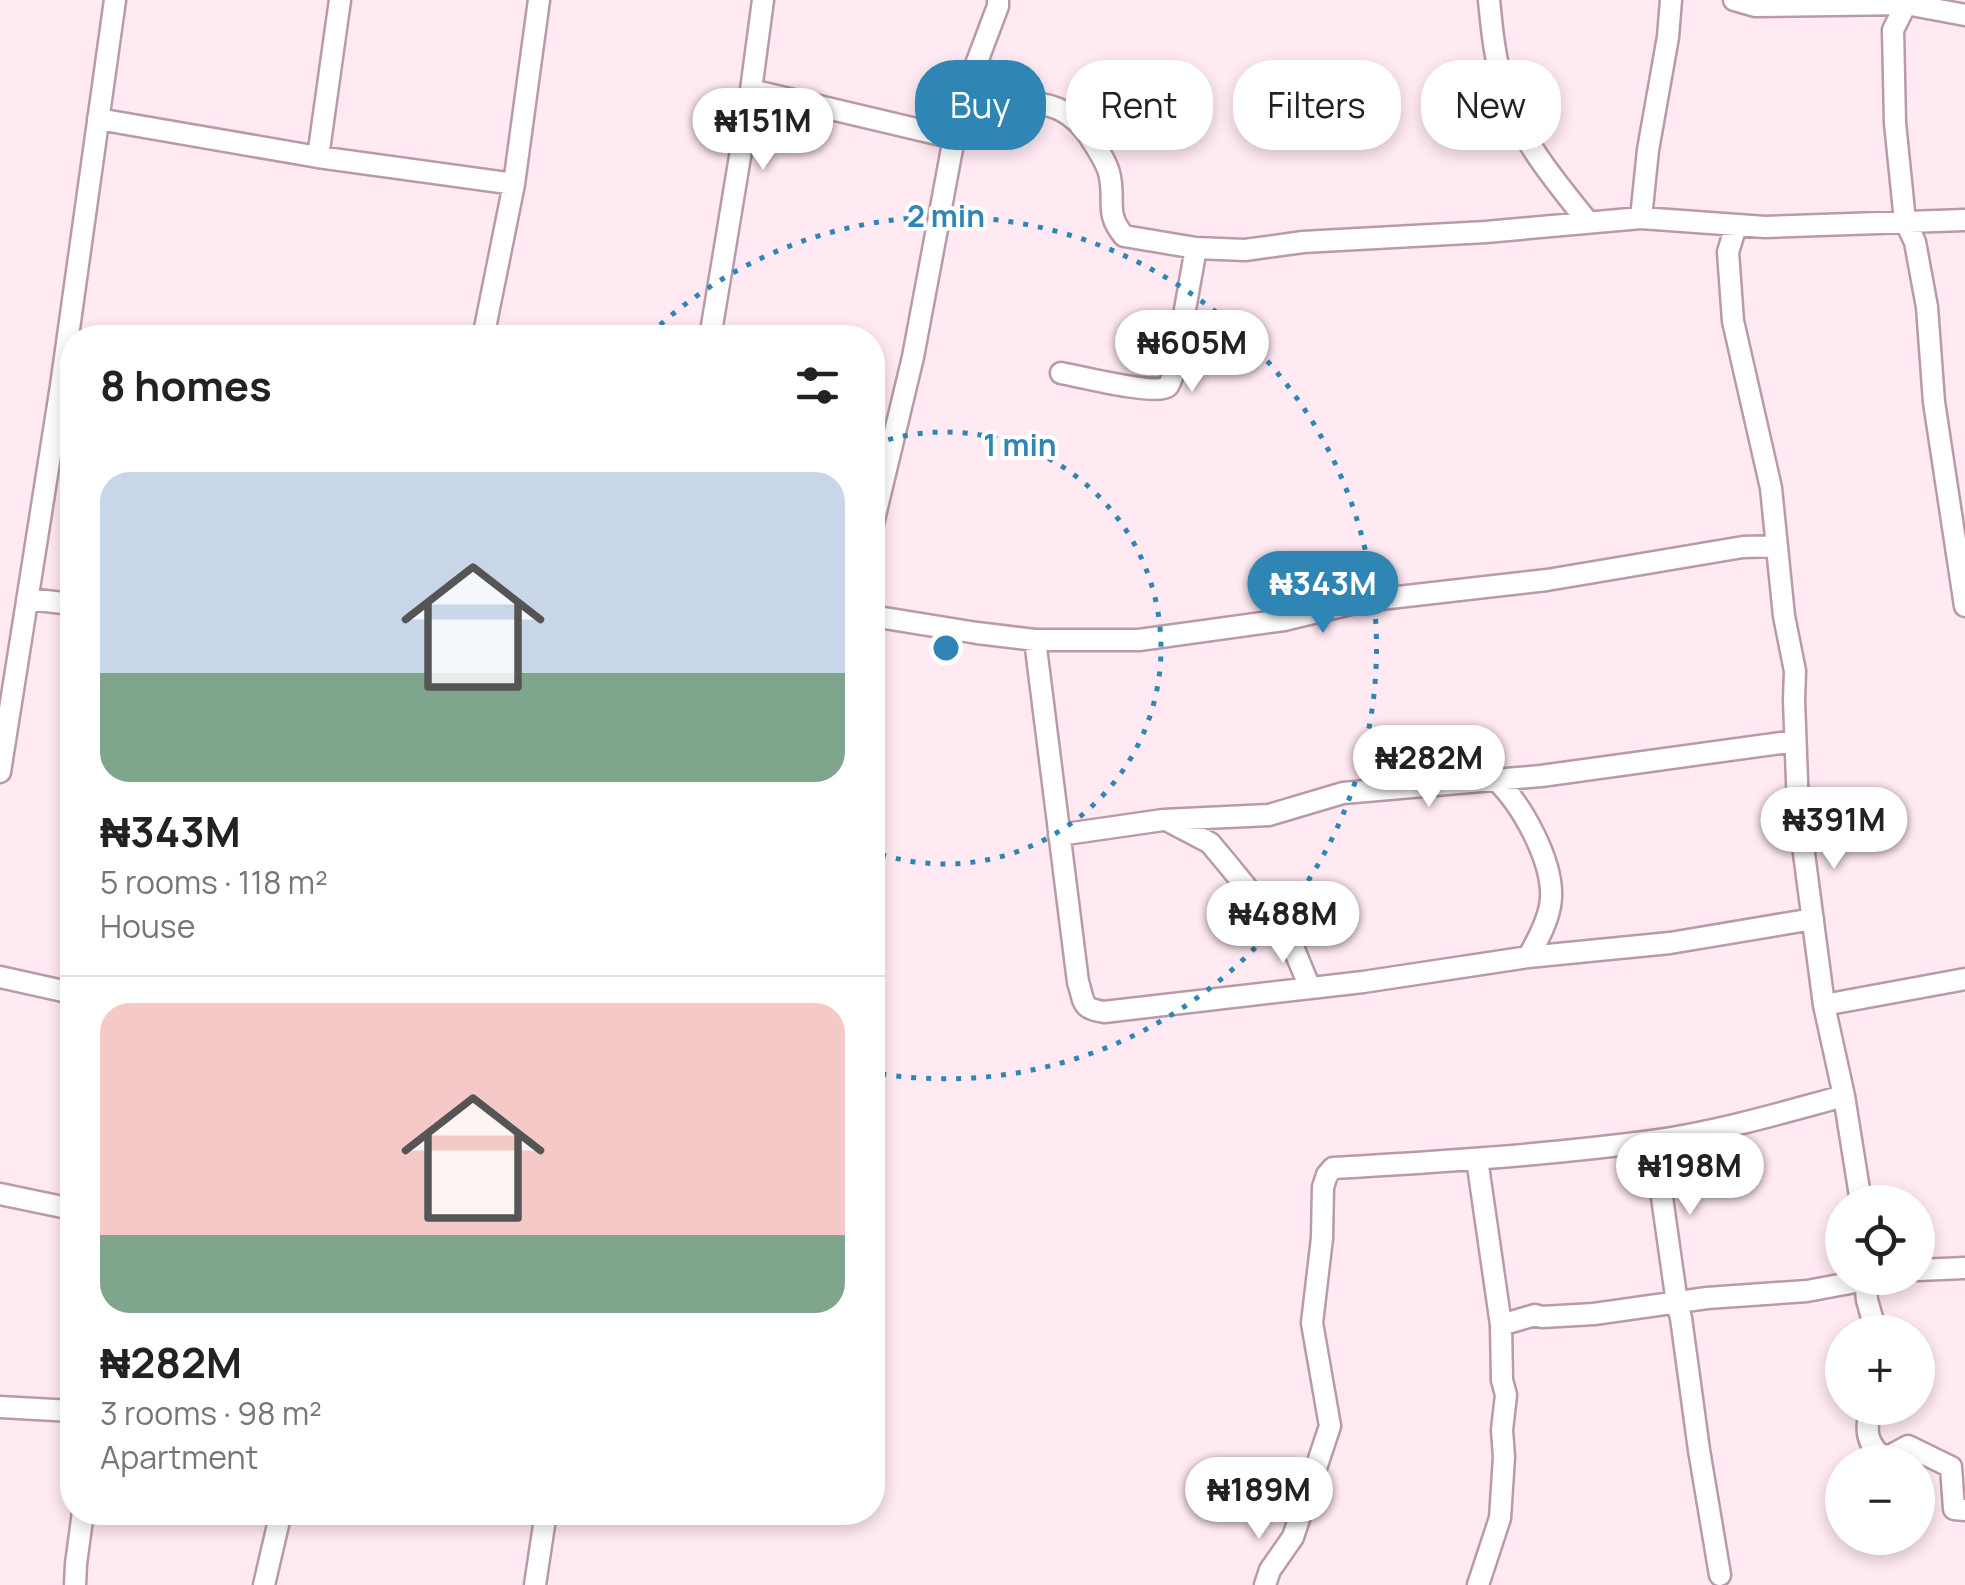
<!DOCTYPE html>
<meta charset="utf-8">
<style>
body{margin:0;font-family:Manrope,sans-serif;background:#f6f6f6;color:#222;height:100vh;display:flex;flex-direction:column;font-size:38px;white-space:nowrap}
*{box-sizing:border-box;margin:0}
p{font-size:32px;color:#767676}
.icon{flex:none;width:55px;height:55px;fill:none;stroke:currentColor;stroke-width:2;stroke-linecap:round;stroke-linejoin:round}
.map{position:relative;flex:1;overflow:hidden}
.drawer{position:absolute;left:60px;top:325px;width:825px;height:1200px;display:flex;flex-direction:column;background:#fff;border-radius:40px;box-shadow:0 5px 15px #0003}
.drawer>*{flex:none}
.guide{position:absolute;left:915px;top:60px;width:900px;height:90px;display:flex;gap:20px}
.fabs{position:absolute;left:1825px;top:1185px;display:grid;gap:20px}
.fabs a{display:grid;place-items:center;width:110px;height:110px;border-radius:50%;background:#fff;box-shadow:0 5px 15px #0003;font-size:50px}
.price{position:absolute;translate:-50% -85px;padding:0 22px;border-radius:35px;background:#fff;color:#222;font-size:32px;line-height:65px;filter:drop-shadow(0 2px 5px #0008)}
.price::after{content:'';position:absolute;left:50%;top:60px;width:30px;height:22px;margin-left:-15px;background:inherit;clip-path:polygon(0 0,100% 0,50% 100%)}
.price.on{background:#2f86b5;color:#fff}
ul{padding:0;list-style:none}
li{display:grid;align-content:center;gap:20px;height:530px;padding:0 40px}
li+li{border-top:2px solid #e0e0e0}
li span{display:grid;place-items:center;height:310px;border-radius:30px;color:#555}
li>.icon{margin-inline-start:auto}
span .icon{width:180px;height:180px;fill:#fffc;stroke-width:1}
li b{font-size:42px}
h2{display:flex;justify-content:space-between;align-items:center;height:120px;padding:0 40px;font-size:42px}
.pill{padding:0 35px;border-radius:40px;background:#fff;box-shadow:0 5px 15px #0003;font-size:35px;line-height:90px}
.pill.on{background:#2f86b5;color:#fff}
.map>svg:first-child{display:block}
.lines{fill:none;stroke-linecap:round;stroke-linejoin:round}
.minor-casing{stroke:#ba9aa8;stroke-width:25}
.minor{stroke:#fff;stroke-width:20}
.ring{fill:none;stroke:#2f86b5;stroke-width:5;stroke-dasharray:5 10}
.centre{fill:#2f86b5;stroke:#fff;stroke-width:5}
.ring-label{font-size:30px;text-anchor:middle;font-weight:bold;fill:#2f86b5;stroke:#fff;stroke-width:8;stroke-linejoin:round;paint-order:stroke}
</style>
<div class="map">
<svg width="1965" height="1585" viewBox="0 0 1965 1585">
<rect width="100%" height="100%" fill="#ffe9f2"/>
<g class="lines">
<defs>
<path id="minor" d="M1489,0C1492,31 1495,62 1505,92C1521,141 1556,182 1588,222
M1734,0L1755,6L1906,4L1965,15
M1908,0L1893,30L1895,123L1905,221L1915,242L1927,307L1934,402L1965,606
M751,90L954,138L913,357L872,528
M968,112L969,83L998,6V0
M98,119L318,157L514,184
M954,138L968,112C1019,102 1062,90 1093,142C1100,153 1108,165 1110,177C1115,204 1105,213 1124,236L1196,248L1245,250L1303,242L1486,232L1641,218L1765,227L1965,220
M318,157L340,0
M1641,218L1648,150L1668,37L1671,0
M1736,226L1728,252L1733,321L1771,488L1784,616L1795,671L1794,700L1798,808L1824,1005L1844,1096L1861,1202
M483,338L514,184L539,0
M710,338L751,90L763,0
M1061,373C1078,376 1157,396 1168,386C1170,384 1173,374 1174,371L1196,248
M28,599L72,604
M872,616L977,633L1035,640H1139L1284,620L1363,601L1547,580L1743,547L1776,546
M1035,640L1078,982C1085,1003 1080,1008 1104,1012L1363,982L1528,957L1670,943L1813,919
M0,772L61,386L115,0
M1495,779C1522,804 1553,861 1551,898C1550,918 1538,940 1528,957
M1170,822L1210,843L1230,867L1291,942L1310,988
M1059,835L1163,820L1269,815L1343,793L1541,776L1795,741
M0,977L72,993
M1824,1005L1965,979
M1654,1141L1677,1303L1681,1318L1699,1450L1720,1575
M1477,1159L1501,1325
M0,1194L72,1209
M1918,1270L1965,1268
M1865,1278L1867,1300L1876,1332
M0,1407L72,1411
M1870,1408C1866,1432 1865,1441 1884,1459L1908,1446L1951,1467L1954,1509L1965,1510
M75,1585L76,1564L83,1512
M264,1585L281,1512
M535,1585L546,1512
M1265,1585L1270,1570L1293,1537L1330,1426L1312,1323L1322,1238L1323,1187L1327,1175L1333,1168C1439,1162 1546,1155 1652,1141C1717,1132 1781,1113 1844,1096
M1478,1585L1500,1518L1504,1457L1502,1430L1506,1395L1502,1380L1501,1325L1535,1315L1542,1317L1594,1314L1707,1298L1807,1291L1850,1283L1862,1278"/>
</defs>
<!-- minor casing -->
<use href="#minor" class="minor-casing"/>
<!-- minor -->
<use href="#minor" class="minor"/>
</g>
<!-- distance rings -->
<g class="ring">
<path d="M874 444A216 216 0 1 1 874 852"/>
<path d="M649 335A431 431 0 1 1 875 1073"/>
</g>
<circle cx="946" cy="648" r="15" class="centre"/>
<g class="ring-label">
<text x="946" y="227">2 min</text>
<text x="1020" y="456">1 min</text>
</g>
</svg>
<div class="fabs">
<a><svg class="icon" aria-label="locate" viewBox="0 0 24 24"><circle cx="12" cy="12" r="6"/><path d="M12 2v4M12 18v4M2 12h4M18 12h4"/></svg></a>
<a>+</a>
<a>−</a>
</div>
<b class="price" style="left:763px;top:173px">₦151M</b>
<b class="price" style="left:1192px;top:395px">₦605M</b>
<b class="price on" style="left:1323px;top:636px">₦343M</b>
<b class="price" style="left:1429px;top:810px">₦282M</b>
<b class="price" style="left:1834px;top:872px">₦391M</b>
<b class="price" style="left:1283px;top:966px">₦488M</b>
<b class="price" style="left:1690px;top:1218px">₦198M</b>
<b class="price" style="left:1259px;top:1542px">₦189M</b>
<div class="guide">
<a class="pill on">Buy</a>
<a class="pill">Rent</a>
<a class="pill">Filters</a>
<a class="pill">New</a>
</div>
<section class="drawer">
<h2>8 homes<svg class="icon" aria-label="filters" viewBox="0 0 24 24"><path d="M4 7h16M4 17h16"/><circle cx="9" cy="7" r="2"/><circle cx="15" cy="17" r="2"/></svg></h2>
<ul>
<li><span style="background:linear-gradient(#c9d6e8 65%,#7fa58c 0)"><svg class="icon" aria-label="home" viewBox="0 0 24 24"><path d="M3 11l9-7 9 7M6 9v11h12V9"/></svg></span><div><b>₦343M</b><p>5 rooms · 118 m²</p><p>House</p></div></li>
<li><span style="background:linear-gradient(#f6c9c9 75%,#7fa58c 0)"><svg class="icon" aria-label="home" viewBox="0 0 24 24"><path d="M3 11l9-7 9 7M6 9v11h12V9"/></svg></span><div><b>₦282M</b><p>3 rooms · 98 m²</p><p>Apartment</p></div></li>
</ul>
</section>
</div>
